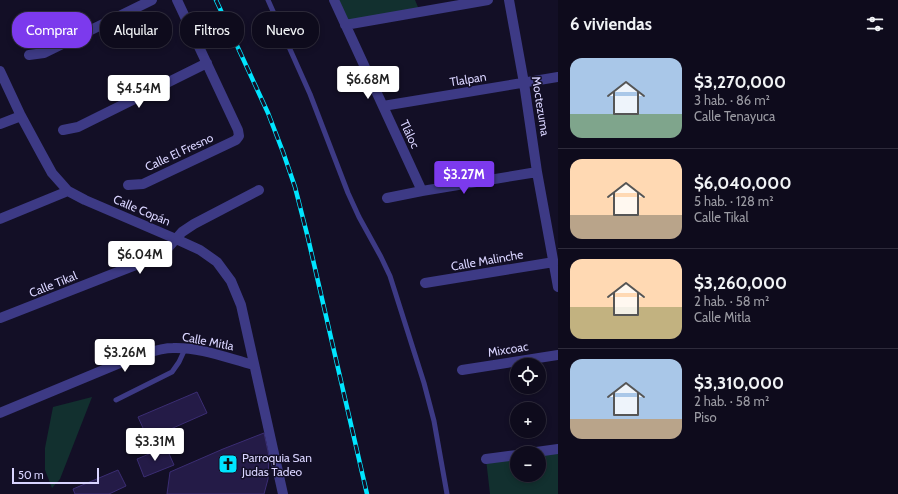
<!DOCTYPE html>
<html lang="es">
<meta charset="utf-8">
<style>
body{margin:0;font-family:Cabin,sans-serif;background:#1c1929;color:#f1f3f6;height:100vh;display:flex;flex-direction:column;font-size:15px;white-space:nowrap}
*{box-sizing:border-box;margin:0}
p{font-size:13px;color:#9b9ba3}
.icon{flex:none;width:22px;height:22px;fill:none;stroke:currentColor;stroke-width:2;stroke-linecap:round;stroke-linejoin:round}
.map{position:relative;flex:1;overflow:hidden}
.sheet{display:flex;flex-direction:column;background:#0e0b1c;width:340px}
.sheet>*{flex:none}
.guide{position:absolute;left:12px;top:12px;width:380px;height:36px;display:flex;gap:8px}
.fabs{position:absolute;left:510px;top:358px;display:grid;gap:8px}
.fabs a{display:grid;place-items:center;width:36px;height:36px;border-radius:50%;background:#0e0b1c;box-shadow:0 2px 6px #0003,0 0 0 1px #2e2b3b;font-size:20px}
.scale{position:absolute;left:12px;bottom:10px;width:87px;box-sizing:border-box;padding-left:4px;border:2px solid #d9d4ff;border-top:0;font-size:11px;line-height:14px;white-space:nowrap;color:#d9d4ff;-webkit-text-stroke:3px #130f26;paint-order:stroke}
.price{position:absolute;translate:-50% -34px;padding:0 9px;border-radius:4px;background:#fff;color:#222;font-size:13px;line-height:26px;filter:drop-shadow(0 1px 2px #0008)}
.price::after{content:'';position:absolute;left:50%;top:24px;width:12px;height:9px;margin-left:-6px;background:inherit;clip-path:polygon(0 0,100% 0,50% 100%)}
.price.active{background:#7c3aed;color:#fff}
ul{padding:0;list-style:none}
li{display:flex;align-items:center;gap:12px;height:100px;padding:0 12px}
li+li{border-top:1px solid #2e2b3b}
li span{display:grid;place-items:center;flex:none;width:112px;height:80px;border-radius:12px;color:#555}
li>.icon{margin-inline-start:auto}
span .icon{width:48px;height:48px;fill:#fffc;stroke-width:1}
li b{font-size:17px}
h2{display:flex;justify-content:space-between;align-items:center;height:48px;padding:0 12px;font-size:17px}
.chip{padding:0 14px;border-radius:16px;background:#0e0b1c;box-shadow:0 2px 6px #0003,0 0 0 1px #2e2b3b;font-size:14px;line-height:36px}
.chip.active{background:#7c3aed;color:#fff}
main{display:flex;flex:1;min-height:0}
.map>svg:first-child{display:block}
.green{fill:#12302f}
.building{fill:#241b47;stroke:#3b2d73}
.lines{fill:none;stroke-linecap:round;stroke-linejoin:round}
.service{stroke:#3d3a85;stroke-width:5}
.minor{stroke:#3d3a85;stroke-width:10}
.rail-casing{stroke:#00e5ff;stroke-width:4.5}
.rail{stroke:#130f26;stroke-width:3;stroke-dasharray:9;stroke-linecap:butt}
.labels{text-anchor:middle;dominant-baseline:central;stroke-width:3;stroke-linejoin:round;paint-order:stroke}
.street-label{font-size:12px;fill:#d9d4ff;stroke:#130f26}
.poi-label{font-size:12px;fill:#d9d4ff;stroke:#130f26;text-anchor:start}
</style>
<main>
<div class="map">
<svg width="558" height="494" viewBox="0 0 558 494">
<rect width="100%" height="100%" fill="#130f26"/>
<!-- green -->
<path class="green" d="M334,0H415L420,12L345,25Z
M92,397L60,479L52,488L45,470V448L53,407Z
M558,449V494H490L486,459L517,455V475H539V453Z"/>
<!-- building -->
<path class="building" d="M197,392L207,413L148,439L138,417Z
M264,433L269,456L268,479L264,494H167L170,472L223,449Z
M166,447L174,465L144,477L137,459Z
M118,470L126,486L109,494H75L73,489Z"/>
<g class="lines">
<!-- service -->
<path class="service" d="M268,0L310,94L348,193L359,217L381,257L390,276L424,383L434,421L447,494
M116,400L172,372L179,362L185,349"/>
<!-- minor -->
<path class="minor" d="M334,0L422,191
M509,0L524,83L537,172L558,287
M345,25L488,0
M29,55L44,53L152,0
M0,71L21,116L41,153L52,173L68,191L85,200L176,239L200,250L217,262L231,281L241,305L283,494
M383,106L558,77
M0,124L21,116
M63,130L78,127L207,63
M128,185L143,184L236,140L239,136L238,130L177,0
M387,198L422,191L537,172
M0,219L68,191
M425,283L554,262
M0,318L151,259L160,254L167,249L182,232L194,224L259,190
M462,370L558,355
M0,413L137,356C148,353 160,348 173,348C200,347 227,358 254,365
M529,453L558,449
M486,459L517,455"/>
<defs>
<path id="rail" d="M216,0L268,113L283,152L295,187L308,238L367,494"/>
</defs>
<!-- rail casing -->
<use href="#rail" class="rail-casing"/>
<!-- rail -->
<use href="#rail" class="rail"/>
</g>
<!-- icons -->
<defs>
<symbol id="church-square" viewBox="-11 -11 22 22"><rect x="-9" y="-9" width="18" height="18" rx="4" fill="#00e5ff" stroke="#130f26"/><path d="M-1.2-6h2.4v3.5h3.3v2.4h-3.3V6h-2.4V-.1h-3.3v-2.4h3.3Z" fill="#111"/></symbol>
</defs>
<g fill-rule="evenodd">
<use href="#church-square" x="217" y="453" width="22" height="22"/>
</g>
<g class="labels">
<!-- street labels -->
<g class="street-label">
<text transform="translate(468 79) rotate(-9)">Tlalpan</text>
<text transform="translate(541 106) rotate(81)">Moctezuma</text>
<text transform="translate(410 134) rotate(65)">Tláloc</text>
<text transform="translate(179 152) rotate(-25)">Calle El Fresno</text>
<text transform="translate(142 210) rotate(23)">Calle Copán</text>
<text transform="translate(487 260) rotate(-10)">Calle Malinche</text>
<text transform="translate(53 284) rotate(-22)">Calle Tikal</text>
<text transform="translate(208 341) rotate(11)">Calle Mitla</text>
<text transform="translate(508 349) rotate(-9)">Mixcoac</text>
</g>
<!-- poi labels -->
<g class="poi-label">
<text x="242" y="457">Parroquia San<tspan x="242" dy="14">Judas Tadeo</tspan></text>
</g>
</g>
</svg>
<div class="fabs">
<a><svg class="icon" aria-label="locate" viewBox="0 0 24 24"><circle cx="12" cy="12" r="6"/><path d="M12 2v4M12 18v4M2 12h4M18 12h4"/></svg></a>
<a>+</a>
<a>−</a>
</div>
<div class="scale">50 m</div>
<b class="price" style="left:368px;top:100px">$6.68M</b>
<b class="price" style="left:139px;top:109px">$4.54M</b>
<b class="price active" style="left:464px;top:195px">$3.27M</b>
<b class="price" style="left:140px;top:275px">$6.04M</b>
<b class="price" style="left:125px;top:373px">$3.26M</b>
<b class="price" style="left:155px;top:462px">$3.31M</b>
<div class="guide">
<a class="chip active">Comprar</a>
<a class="chip">Alquilar</a>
<a class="chip">Filtros</a>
<a class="chip">Nuevo</a>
</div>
</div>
<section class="sheet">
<h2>6 viviendas<svg class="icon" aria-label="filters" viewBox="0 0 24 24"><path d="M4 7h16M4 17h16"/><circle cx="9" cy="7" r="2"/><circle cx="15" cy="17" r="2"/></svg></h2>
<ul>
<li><span style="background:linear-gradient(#a9c7e8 70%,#7fa58c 0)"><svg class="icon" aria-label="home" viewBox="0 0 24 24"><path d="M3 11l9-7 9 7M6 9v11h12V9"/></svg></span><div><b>$3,270,000</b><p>3 hab. · 86 m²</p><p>Calle Tenayuca</p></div></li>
<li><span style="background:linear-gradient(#ffd9b3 70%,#b9a48a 0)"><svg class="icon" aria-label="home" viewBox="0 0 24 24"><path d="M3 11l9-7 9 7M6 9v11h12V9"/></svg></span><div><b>$6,040,000</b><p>5 hab. · 128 m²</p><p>Calle Tikal</p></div></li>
<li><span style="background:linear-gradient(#ffd9b3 60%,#c2b280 0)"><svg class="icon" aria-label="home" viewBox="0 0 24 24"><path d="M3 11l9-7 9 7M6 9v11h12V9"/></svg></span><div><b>$3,260,000</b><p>2 hab. · 58 m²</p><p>Calle Mitla</p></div></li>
<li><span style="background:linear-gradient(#a9c7e8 75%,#b9a48a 0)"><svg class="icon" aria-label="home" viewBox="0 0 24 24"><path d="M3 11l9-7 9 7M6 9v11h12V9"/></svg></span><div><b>$3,310,000</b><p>2 hab. · 58 m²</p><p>Piso</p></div></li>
</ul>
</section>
</main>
